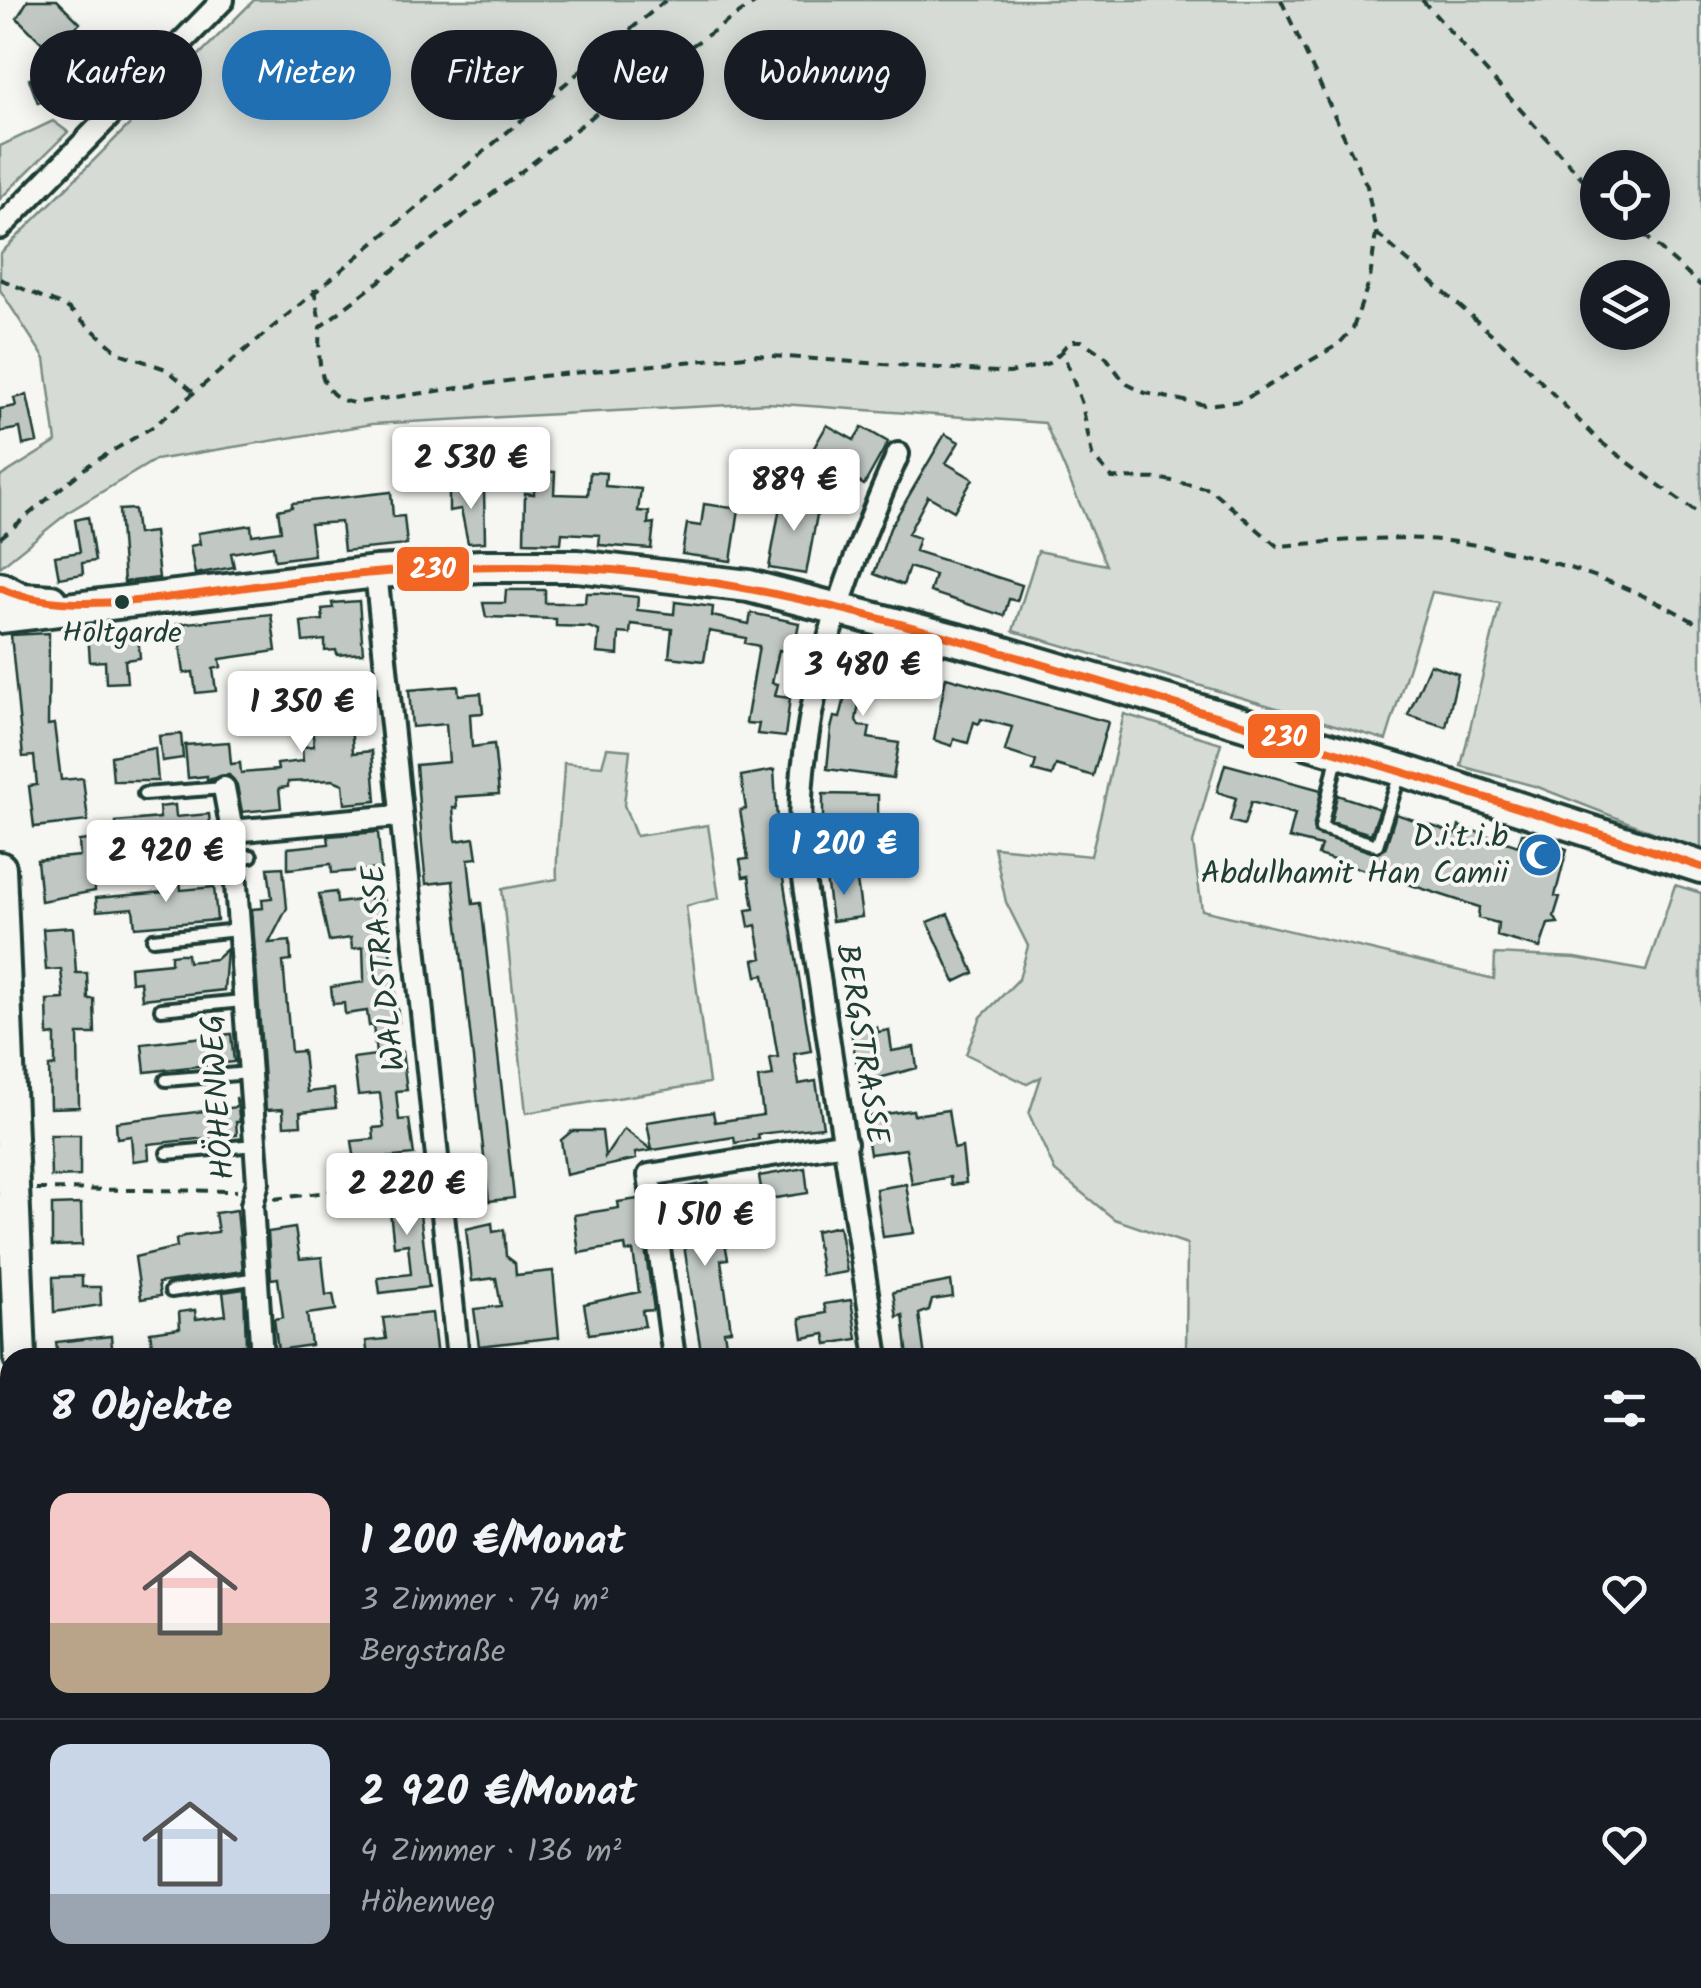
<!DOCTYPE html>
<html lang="de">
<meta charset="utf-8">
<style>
body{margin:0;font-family:Kalam,sans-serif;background:#242831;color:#f1f3f6;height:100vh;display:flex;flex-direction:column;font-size:38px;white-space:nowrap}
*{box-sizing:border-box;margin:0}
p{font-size:32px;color:#9ea1a6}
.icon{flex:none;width:55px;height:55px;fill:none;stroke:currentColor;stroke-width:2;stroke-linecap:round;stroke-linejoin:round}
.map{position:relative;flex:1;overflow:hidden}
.sheet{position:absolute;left:0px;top:1348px;width:1702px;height:642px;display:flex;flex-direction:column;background:#171b24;border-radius:30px 30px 0 0;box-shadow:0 5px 25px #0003}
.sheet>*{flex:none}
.guide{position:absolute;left:30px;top:30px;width:1000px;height:90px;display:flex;gap:20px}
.fabs{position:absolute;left:1580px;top:150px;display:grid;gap:20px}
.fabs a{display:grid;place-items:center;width:90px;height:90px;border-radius:50%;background:#171b24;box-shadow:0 5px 25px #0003;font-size:50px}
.price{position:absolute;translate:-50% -85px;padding:0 22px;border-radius:10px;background:#fff;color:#222;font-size:32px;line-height:65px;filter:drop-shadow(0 2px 5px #0008)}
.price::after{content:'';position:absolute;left:50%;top:60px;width:30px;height:22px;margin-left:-15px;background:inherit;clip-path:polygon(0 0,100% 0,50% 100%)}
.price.selected{background:#1f6fb2;color:#fff}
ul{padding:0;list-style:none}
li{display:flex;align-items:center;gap:30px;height:250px;padding:0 50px}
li+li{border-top:2px solid #363941}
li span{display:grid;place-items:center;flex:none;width:280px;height:200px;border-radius:20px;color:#555}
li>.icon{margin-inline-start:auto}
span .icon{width:120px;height:120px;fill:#fffc;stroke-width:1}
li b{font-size:42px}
h2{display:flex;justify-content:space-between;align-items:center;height:120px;padding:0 50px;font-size:42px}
.pill{padding:0 35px;border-radius:45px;background:#171b24;box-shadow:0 5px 25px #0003;font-size:35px;line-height:90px}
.pill.selected{background:#1f6fb2;color:#fff}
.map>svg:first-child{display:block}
.green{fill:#d6dbd6;stroke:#7a8c85;stroke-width:2.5;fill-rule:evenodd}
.building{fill:#c1c8c3;stroke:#1f3d34;stroke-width:2.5}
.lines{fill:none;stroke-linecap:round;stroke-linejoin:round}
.lane-casing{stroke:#1f3d34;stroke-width:18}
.street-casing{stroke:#1f3d34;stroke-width:28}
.secondary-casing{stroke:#1f3d34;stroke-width:38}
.path{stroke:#1f3d34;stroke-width:4;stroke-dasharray:10 8;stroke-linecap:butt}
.lane{stroke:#f6f6f2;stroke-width:10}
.street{stroke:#f6f6f2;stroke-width:20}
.secondary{stroke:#f6f6f2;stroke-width:30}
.bus-1-casing{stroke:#f6f6f2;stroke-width:15}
.bus-1{stroke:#f26522;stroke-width:8}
.bus-dot{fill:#1f3d34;stroke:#f6f6f2;stroke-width:4}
.labels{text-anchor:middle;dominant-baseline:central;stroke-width:8;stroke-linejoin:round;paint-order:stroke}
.bus-label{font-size:30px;fill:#1f3d34;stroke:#f6f6f2}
.poi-label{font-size:32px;fill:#1f3d34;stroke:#f6f6f2;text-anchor:end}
.street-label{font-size:32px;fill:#1f3d34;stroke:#f6f6f2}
.line-badge{stroke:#f6f6f2;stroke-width:4}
.badge-label{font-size:28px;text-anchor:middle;font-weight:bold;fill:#fff}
</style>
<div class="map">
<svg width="1701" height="1988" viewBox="0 0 1701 1988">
<rect width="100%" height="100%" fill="#f6f6f2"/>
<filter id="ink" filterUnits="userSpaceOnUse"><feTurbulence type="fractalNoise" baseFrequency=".01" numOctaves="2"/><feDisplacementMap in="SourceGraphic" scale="20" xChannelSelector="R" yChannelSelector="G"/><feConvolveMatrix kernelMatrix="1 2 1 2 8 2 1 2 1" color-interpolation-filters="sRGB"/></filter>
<g filter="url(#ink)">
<!-- green -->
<path class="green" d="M254,0H1701V851L1538,787L1461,766L1500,603L1432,592L1386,740L1013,631L1038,551L1106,565L1045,423L768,403L372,424L155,460L70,511L0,567V477L56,442L45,359L0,290V254ZM1598,168H1652V222H1598ZM1598,278H1652V332H1598Z
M53,121L68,132L0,199V146Z
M1124,714L1221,743L1193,843L1202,910L1494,979L1495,954L1576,958L1646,971L1675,885L1701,893V1988H424L422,1980H1692V1358L1186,1357L1187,1244L1114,1219L1055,1171L1029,1114L1041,1077L1027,1084L966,1054L981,1017L1019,979L1028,946L1006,902L994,847L1091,856Z
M607,748L630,750L624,805L636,836L708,825L719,898L686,906L709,1083L526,1113L502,889L557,879C555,840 563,803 564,763L602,766Z
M64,1980H187L188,1988H52Z"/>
<!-- building -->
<path class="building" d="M28,0H57L80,23L51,52L17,18Z
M85,58L94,82L38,103L29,79Z
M27,395L37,442L23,445L20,428L0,432V409L16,406L14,398Z
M827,425L854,440L862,427L888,442L864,485L812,451Z
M945,434L959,442L946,463L973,479L954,511L928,496L908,534L919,538L915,551L1022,585L1017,601L1009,599L1004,616L930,592L935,575L909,567L903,585L874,574L890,528Z
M534,471L555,472L554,494L588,495L590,472L606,473L605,486L641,489L638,511L649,512L648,524L654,523L651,549L599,545L600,535L562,533L561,543L524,542L525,493L534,494Z
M484,489L485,542L468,543L461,509L449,511V491Z
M783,490L819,504L806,574L769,568Z
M391,492L393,517L404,516L407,545L344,551L341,522L310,524L314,555L275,560L273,546L231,553L234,567L195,574L190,546L200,544L198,533L251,525L252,535L281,531L278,510L292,507V503Z
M704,504L739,509L731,561L682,554L687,524L701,526Z
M134,509L137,534L154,532L159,578L124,582L119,510Z
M88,517L95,561L82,563L83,574L59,578L55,556L80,552L75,520Z
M506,590H545V603H585L586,593H599L638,597L637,610L674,614L675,602L713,607L712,616L749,624L751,613L799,623L793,653L779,650L772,683L778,684L775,696L790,698L785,737L757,734L759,724L746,723L759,646L745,643L746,638L709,631L704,661L669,657L672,629L631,624L630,634L619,633L618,655L597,653L599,631L589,627L556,626V619L486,617L483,603H505Z
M359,601L363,653L337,655L336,650L325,651V640L303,642L301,622L323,620L322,609L333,608L332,603Z
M271,614L276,651L220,659L221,667L213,669L216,691L196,693L193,672L184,673L177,624Z
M107,630L109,639L138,635L140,658L125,660L127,682L106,683L105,661L90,662L88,632Z
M49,633L48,725L54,724L61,780L83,778L88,821L34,827L29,786L37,785L34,756L23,757L11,635Z
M853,646L900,661L889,696L862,688L856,720L859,726L870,727L868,738L899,743L893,778L827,769L831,729L834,717L840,718L848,684L842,683Z
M1430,664L1458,674L1446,727L1408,715Z
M946,677L1108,722L1093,776L1056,765L1052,776L1033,771L1036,761L1005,751L1012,727L981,719L979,724L974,722L968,743L954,739L952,746L934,740Z
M366,684L369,721L351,723L353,753L372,751L376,801L345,804L343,784L333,780L288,782V787L279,788L281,808L242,812L237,785L229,775L207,780V776L188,778L185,745L229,742L231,764L240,763L241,773L278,770L277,764L303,761L302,747L314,746L312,726L320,725L317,688Z
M458,686L459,695L481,693L483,713L470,714L472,747L494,744L499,794L456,797L457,808H453L456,841L474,838L477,858L468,859L473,904L481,903L514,1198L489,1201L453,881L426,884L422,844L416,765L449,762L446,724L412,727L409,690Z
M181,734L183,758L162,761L159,736Z
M155,748L158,781H113L111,756Z
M1225,764L1321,790L1314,833L1374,853L1385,849L1396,814L1456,834L1459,826L1518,846L1522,833L1567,849L1555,896L1560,897L1554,916L1558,923L1548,924L1540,948L1497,936L1498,923L1478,918L1479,907L1318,855L1321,846L1289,838L1295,814L1251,802L1244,825L1230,821L1236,798L1217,792Z
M774,770L779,854L811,1051L794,1054L799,1084L816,1081L823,1127L758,1134L759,1139L735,1143L734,1137L635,1153L636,1159L566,1175L561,1140L572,1131H602L605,1157L624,1129L652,1150L647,1122L713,1112L715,1122L763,1115L758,1078L773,1076L770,1058L778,1057L764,975L757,976L754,960L762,958L756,925L749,927L746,910L754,909L749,876L743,877L740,860L748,859L740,810L746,809L741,776Z
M823,794L878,795V831L823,836Z
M1337,795L1380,809L1371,834L1331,822Z
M175,805L176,817L209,814L212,846L130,854L128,835L117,836L116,822L160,818L159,807Z
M378,832L381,869L332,873L331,864L288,869V848L329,844L328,836Z
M97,839L100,875L94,876L95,891L41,901L37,860L80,856L79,841Z
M283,867L287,908L269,943L290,941L291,961L283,962L291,1052L303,1051L307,1092L334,1089L336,1108L300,1112L301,1125L284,1126L283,1109L266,1110L252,909L263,908L262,899L272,898L268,868Z
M856,874L862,917L832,921L826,878Z
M180,879L181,890L214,887L217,920L135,927L133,908L97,911L96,898L164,892L163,881Z
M336,892L337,903L383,897L399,1022L390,1023L394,1053L402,1052L406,1083L407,1090L396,1091L399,1120L409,1119L414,1155L355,1161L352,1141L374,1139L373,1128L384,1127L380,1093L358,1095L354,1063L353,1058L376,1055L373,1025L369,1026L367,1011L345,1014L344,1003L333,1004L331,987L364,982V976L363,947L352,949L351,938L329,941L319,894Z
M948,914L974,973L955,982L928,922Z
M73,927L76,973H87L88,999H94L95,1034H78L79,1107L50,1108L49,1067L55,1066V1035L48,1036L47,1000L64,999L61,969L46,970L43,929Z
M227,949L224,990L142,999L140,981L131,982L130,967L171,963V955L179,954H187L188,962L216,959Z
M877,1027L878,1032L889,1030L892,1051L914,1047L917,1068L860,1083L851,1031Z
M231,1034L234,1062L145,1072L142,1044Z
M236,1097L240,1122H236L237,1135L148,1144L149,1159L133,1161L131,1136L117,1138L116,1122L237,1107Z
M913,1110L914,1115L948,1110L954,1149L962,1147L966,1183L951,1185L950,1177L912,1184L906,1149L870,1154L864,1117Z
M50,1135H80V1176L51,1177Z
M805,1168L808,1193L763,1200L759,1176Z
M416,1181L429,1287L380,1293L378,1278L411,1274L408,1244L394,1246L387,1185Z
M708,1183L717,1244L725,1243L728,1259L721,1260L731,1330L724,1331L728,1358H702L675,1189Z
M906,1184L914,1233L883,1237L876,1189Z
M638,1199L654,1310L642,1311L645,1326L589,1334L584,1304L639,1292L633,1251L626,1252L625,1245L579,1253L574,1215L619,1208L618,1202Z
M81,1204L82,1245L52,1246V1205Z
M237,1210L243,1271L158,1283L160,1296L141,1299L135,1257L177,1247L176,1240L184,1236L218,1232L215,1213Z
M492,1223L493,1232L504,1230L506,1256L515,1263L516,1275L553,1271L559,1337L479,1346L474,1309L501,1306L496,1278L472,1281L466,1229Z
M839,1226L847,1272L822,1276L815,1231Z
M295,1228L300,1259L322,1257L326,1295L333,1294L336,1310L307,1314L311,1345L278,1350L274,1319L283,1317L278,1278L271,1279L268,1232Z
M82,1276V1287H100L101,1305L54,1312L53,1277Z
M951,1281L953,1297L932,1300L929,1310L919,1314L925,1358H908L903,1315L897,1317L893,1292Z
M244,1289L246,1345L154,1358L150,1332L180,1328L179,1312L195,1310L196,1319L226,1315L223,1292Z
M851,1300L857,1339L827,1344L825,1334L803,1338L800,1318L826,1313L824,1304Z
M432,1313L437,1358H368L366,1341L386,1339L383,1318Z
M111,1336L113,1358H58L56,1342Z"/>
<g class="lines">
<defs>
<path id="lane" d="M1337,757L1321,828L1377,845L1401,771
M144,794L224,788
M147,866L251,856
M153,939L237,930
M161,1009L242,1001
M166,1080L249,1073
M167,1153L255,1145
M171,1291L258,1278
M227,1358L261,1353
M0,1789L10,1783"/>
<path id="street" d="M0,228L223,0
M376,572L458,1358
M224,788L232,831
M262,1358L252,1205L258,1182L232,831L398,816
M674,1358L649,1175L846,1143
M877,1358L801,859C793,717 841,583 898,454"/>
<path id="secondary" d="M0,588L22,599L51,601
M0,617L376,572L482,566H577L749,586L984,647L1404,771L1701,867
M0,868L20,1358
M215,1980L216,1988"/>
</defs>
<!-- lane casing -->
<use href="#lane" class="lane-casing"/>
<!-- street casing -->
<use href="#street" class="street-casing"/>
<!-- secondary casing -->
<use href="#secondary" class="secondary-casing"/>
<!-- path -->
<path class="path" d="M759,0L624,92L320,327C318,357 316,398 354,403L542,376L757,355L1010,373L1049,363L1062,351
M1281,0L1367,186L1376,233L1370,279L1353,328L1339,344L1242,401L1205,405L1145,393L1125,383L1106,357L1082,341H1070L1062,350L1082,404L1092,455L1112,478L1162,479L1210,489L1277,546C1325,543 1376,536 1424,539C1512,544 1626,580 1701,626
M1422,0L1598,196
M1630,222L1701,286
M1376,233L1510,350L1598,440L1701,516
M0,279L68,308L119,353L166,369L193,391
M314,289L320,324
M0,538L89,465L154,426L666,0
M36,1189L237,1191
M274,1199L423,1179"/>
<!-- lane -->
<use href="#lane" class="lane"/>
<!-- street -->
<use href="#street" class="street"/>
<!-- secondary -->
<use href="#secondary" class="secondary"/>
<defs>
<path id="bus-1" d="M0,588C69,622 216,589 294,581C367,573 440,566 513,566C726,564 929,631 1131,691C1321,747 1512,804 1701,867"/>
</defs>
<!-- bus-1 casing -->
<use href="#bus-1" class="bus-1-casing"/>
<!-- bus-1 -->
<use href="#bus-1" class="bus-1"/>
</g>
</g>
<!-- icons -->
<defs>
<symbol id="mosque-disc" viewBox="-11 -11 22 22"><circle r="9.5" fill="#1f6fb2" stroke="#f6f6f2"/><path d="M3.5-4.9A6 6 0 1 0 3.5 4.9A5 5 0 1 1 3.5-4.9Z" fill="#fff"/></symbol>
</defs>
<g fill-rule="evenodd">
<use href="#mosque-disc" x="1515" y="830" width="50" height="50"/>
</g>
<!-- markers -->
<circle class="bus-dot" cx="122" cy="602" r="9"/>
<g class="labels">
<!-- bus labels -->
<g class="bus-label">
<text x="122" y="634">Holtgarde</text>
</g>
<!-- poi labels -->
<g class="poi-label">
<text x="1508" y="837">D.i.t.i.b<tspan x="1508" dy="37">Abdulhamit Han Camii</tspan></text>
</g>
<!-- street labels -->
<g class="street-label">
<text transform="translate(385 968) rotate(-96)">WALDSTRASSE</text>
<text transform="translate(861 1044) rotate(81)">BERGSTRASSE</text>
<text transform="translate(219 1097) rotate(-94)">HÖHENWEG</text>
</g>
</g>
<g class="line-badge">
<rect x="395" y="545" width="76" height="48" rx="10" fill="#f26522"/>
<rect x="1246" y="712" width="76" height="48" rx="10" fill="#f26522"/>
</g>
<g class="badge-label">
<text x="433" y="578">230</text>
<text x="1284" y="746">230</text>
</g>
</svg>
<div class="fabs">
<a><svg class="icon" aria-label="locate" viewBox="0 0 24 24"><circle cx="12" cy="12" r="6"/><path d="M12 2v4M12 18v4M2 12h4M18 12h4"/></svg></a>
<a><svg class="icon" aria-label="layers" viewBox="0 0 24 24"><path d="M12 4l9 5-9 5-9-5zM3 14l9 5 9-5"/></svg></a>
</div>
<b class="price" style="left:471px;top:512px">2 530 €</b>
<b class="price" style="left:794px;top:534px">889 €</b>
<b class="price" style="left:863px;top:719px">3 480 €</b>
<b class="price" style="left:302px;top:756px">1 350 €</b>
<b class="price selected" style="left:844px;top:898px">1 200 €</b>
<b class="price" style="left:166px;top:905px">2 920 €</b>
<b class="price" style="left:407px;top:1238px">2 220 €</b>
<b class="price" style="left:705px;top:1269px">1 510 €</b>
<div class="guide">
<a class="pill">Kaufen</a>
<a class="pill selected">Mieten</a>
<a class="pill">Filter</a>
<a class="pill">Neu</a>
<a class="pill">Wohnung</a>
</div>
<section class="sheet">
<h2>8 Objekte<svg class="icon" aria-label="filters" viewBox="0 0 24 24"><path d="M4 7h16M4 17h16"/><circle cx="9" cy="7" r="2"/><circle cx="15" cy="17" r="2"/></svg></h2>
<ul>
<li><span style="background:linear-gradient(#f6c9c9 65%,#b9a48a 0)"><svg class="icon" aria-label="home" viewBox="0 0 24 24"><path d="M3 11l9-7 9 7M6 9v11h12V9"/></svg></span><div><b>1 200 €/Monat</b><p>3 Zimmer · 74 m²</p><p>Bergstraße</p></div><svg class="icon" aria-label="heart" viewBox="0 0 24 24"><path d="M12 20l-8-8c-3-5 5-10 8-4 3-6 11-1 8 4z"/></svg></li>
<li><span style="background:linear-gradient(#c9d6e8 75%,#9aa5b1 0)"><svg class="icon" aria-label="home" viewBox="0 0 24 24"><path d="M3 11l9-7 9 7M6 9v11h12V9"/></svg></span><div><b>2 920 €/Monat</b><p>4 Zimmer · 136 m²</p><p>Höhenweg</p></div><svg class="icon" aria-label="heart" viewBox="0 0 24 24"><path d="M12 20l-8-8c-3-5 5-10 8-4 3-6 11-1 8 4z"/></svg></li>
</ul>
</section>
</div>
